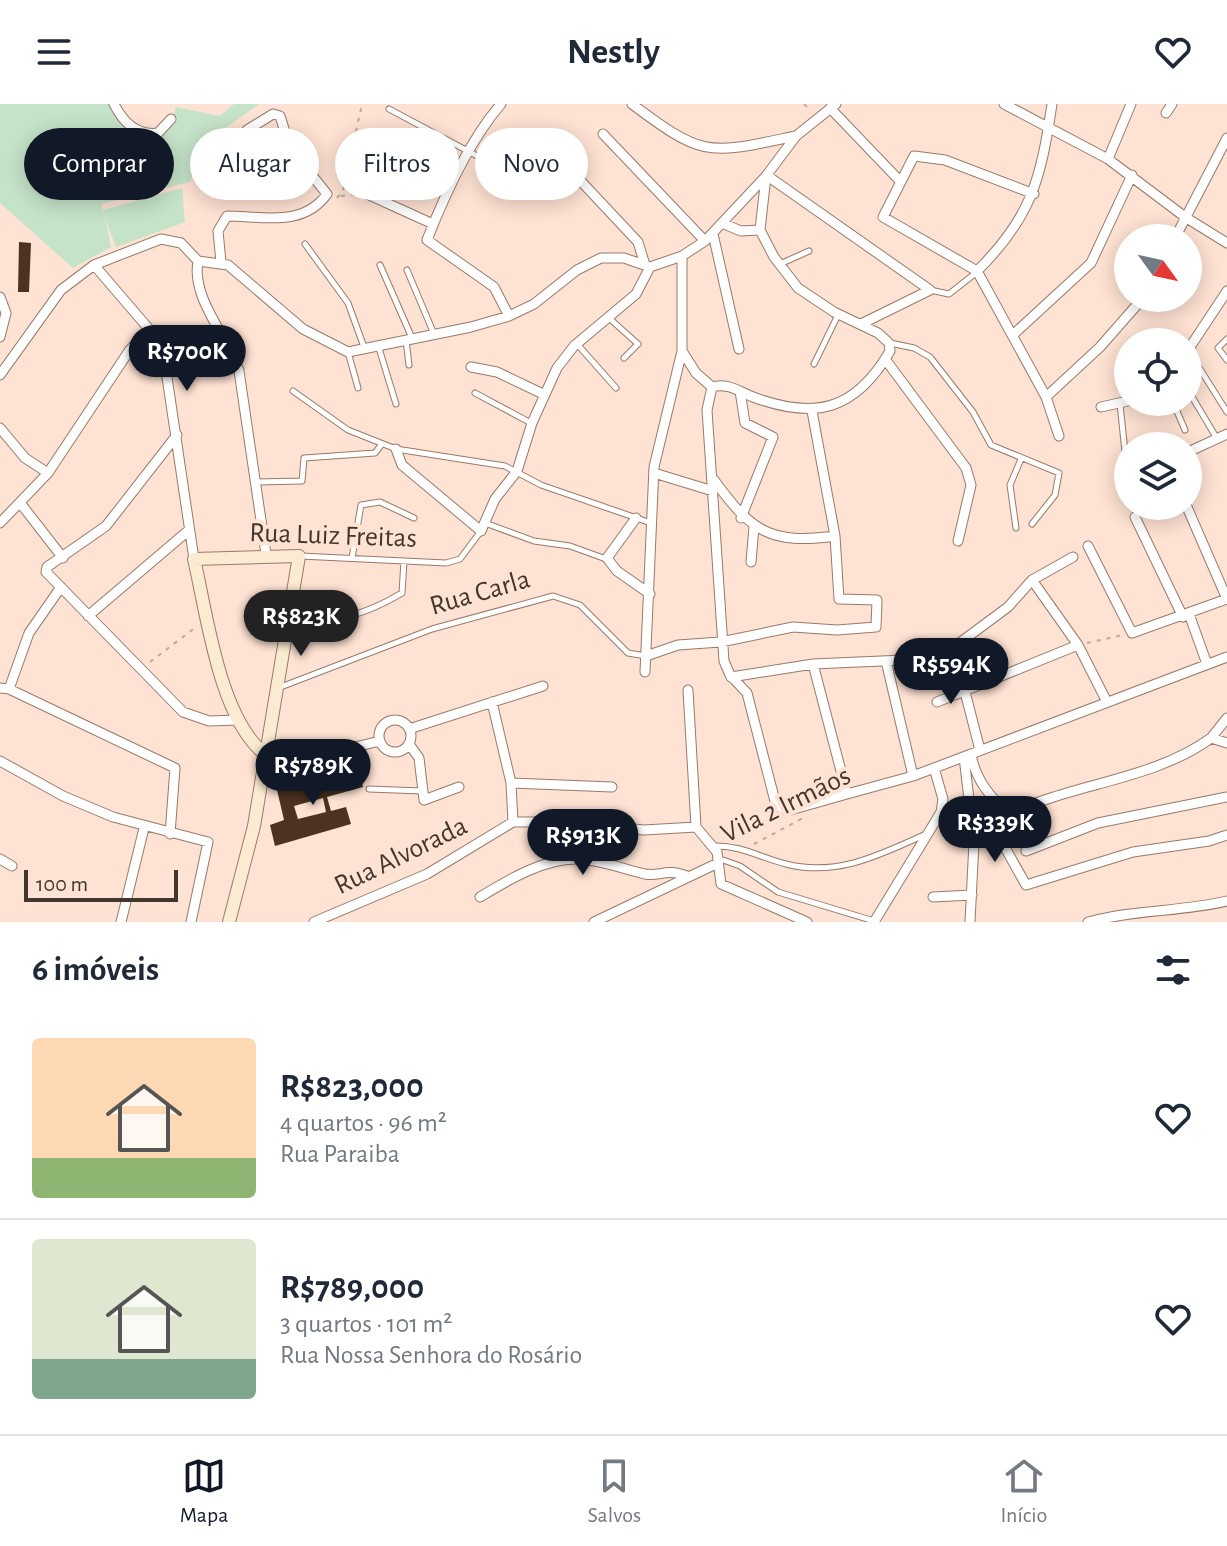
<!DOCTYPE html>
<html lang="pt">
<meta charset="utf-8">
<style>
body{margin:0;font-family:"Alegreya Sans",sans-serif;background:#f6f6f7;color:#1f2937;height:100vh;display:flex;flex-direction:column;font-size:30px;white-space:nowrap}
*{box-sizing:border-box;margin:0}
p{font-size:26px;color:#747a83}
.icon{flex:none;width:44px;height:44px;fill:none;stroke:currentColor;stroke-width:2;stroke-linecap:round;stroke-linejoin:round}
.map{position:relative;height:818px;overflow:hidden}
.side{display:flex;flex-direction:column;background:#fff;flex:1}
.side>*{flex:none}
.hud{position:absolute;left:24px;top:24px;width:800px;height:72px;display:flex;gap:16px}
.needle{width:52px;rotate:123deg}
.fabs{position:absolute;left:1114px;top:120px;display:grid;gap:16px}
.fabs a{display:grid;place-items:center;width:88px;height:88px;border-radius:50%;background:#fff;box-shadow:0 4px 20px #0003;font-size:40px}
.scale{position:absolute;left:24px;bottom:20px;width:154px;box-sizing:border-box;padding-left:8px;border:4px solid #43362e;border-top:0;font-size:22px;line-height:28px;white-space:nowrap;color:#43362e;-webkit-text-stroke:6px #fee2d3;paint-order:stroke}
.price{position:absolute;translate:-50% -68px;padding:0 18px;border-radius:28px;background:#111827;color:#fff;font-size:26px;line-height:52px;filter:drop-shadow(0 2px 4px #0008)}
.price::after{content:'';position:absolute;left:50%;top:48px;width:24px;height:18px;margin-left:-12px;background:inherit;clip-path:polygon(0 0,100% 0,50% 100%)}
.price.active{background:#222;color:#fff}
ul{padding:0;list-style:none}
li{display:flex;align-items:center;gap:24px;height:200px;padding:0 32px}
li+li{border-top:2px solid #e0e1e3}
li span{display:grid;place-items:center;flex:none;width:224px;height:160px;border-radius:8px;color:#555}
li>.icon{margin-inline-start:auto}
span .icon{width:96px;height:96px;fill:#fffc;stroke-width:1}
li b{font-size:34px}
h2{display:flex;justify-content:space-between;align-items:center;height:96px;padding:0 32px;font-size:34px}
.chip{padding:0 28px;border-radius:36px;background:#fff;box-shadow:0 4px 20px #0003;font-size:28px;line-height:72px}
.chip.active{background:#111827;color:#fff}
header{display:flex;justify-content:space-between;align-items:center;height:104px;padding:0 32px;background:#fff;font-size:36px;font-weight:600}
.dock{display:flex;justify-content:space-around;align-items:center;height:112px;border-top:2px solid #e0e1e3;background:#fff;font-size:22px;color:#747a83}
.dock a{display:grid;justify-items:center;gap:4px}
.dock .active{color:#111827}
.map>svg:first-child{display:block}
.green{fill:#c5e3c8}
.building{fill:#4c3222;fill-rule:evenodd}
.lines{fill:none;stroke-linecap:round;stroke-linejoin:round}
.lane-casing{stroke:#997a68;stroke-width:7}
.street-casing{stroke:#997a68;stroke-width:11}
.secondary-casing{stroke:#997a68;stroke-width:14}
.path{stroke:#bfa89b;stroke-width:2;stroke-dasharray:4 6;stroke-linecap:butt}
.lane{stroke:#fff;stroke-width:5}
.street{stroke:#fff;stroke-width:9}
.secondary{stroke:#fbebd2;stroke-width:12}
.labels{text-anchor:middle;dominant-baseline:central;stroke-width:8;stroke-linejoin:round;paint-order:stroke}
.street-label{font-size:28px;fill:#43362e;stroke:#fee2d3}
</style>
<header><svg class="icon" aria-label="menu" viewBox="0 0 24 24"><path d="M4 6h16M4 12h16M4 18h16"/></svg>Nestly<svg class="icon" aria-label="heart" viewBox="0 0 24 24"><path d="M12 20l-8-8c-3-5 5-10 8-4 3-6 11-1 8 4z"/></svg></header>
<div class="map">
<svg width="1227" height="818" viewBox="0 0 1227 818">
<rect width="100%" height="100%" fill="#fee2d3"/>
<!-- green -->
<path class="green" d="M0,0H112C122,25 131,30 158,32L172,18L176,3L220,12L234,0H259L224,25L210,29L190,78L101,100L103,106L182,84L185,118L116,143L105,114L111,143L73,164L0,99Z"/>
<!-- building -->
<path class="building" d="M19,138L31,139L29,188H18Z
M359,664L363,683L327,693L331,707L346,703L351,720L275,742L270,721L284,716L277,686ZM323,694L326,708L298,715L294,702Z"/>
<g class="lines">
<defs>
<path id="lane" d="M389,5L524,77
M305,140L348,199L364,243
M780,160L809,147
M380,161L412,234
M407,166L434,230
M930,186L949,190L977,168
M609,214L638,240L624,254
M1227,235L1218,244L1227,256
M406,236L409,261
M890,239L914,244L930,253L973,308L991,341L1059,369L1055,391L1032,420
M577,240L616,284
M378,241L396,300
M1188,246L1227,308
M348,248L358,284
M814,260L838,211
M1188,286L1216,333
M293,287L348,326L396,345L505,362L541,381L651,419
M475,289L531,319
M1173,298L1185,326
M1120,300L1127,367
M257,378L302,377L304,354L375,349L382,340
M485,419L534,437L570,442L606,455
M1016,424L1010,381L1021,355
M300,452L446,459L460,455L481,427
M352,454L361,401L380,398L414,414
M291,514C334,520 365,511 402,489L404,457
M278,584L432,525L553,492L580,501L628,549L646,552
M369,685L422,687
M714,742C741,741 761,754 786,760C836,773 880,751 924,731
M723,756L740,762L778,788L874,817"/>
<path id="street" d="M114,0C123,18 137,32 158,29L171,15
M501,0C469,37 445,90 427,136L494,183L509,212
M632,0C705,55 708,50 796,32
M1004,0L1108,55L1185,113L1227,139
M830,4L899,76
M1166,9L1172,0
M603,30L705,137
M1108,55L1131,0
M576,72L638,138L645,161
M769,73L930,186L861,220
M367,90L433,120
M1034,90L945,56L914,52L883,113L977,167L1046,293L1059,332
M724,120L741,127L760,126
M713,130L739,245
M1175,134L1227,34
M198,157C191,195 228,232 239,267L266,450
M221,158L218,127L227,112C261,112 303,124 327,90L290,44L280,12L273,10L247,26
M94,161L149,225L164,253L194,455
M650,163L682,152L705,137L766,72L796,32L836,0
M977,167C1032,113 1041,74 1052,0
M0,193L6,209L0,233
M1015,229L1091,159L1132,71
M1188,246L1227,187
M682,247L696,269L712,283
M885,255L966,364L971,381L958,437
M471,263L497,268L543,290
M0,271L61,186L94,161L161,135L181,139L198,157L228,161L303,225L348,248L471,223L509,212L534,200L577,166L601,154H624L650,163
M712,283L707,306L724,557L730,571L747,589L776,701L787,707L847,690
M712,283C727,278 740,288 753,293C815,316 855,307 890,247L889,239L878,229L834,208L798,184L774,153L760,126L766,72
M740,287L745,319L773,333L741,414
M1046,293L1100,243L1143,194
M1101,303L1128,297
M0,324L25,354L48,369
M177,331L106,422L47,463L46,468L183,608L209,617L239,616
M396,345L402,361L481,427L495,395L517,367L532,319L557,264L574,242L636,190L650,163
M1188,348L1227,330
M654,369L713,387
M714,376C751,427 770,441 835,432
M21,400L63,454
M1135,413L1183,513
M636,414L607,454L617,467L650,490
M0,419L48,369L129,247L149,225
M1088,442L1132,529L1227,495L1187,403
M751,458L754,423
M1032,476L1078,541L1107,598
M1189,510L1207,560
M88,512L189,426
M946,549L965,588L980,646
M646,552L678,541L721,538L793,523L837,526L876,523L877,496L839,495L835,432L812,307
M886,557L913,672
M813,560L847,690L913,672L1227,553
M645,568L654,363L682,247V152
M731,573L813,560L927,555L946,549L1008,503L1032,476L1073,453
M0,584L9,585L175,664L170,730
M9,585L29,529L61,483
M688,586L696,723L717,748L721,780L807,818
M492,598L511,679L513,718
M937,598L1078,541
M379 632a16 16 0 1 1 32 0a16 16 0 1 1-32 0Z
M409,625L543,582
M1211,634L1227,614
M409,640L419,654L424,696L459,683
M971,650C975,674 990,695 1010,709
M964,653L974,738L970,818
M0,657L63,692L113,713L208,738L191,818
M264,665L380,637
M511,679L612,683
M993,722L1026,781L1133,748L1209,737L1227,731
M974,738C986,728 999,714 1014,708C1077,679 1155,675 1211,634L1227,639
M1026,747L1098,719L1227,693
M0,755L12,762
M480,793C508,776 544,754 578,755C601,756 623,765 645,770C661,773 664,764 687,772
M933,793L972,791
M121,818L144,724
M314,818L427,770L513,718H565L644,726L696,723
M594,818L718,759
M874,818L941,708L943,695L934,664
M1088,818C1137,805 1181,808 1227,797"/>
<path id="secondary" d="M229,818L254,722L299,452L194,455C207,510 219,615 266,651"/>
</defs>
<!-- lane casing -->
<use href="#lane" class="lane-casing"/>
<!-- street casing -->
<use href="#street" class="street-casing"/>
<!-- secondary casing -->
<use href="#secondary" class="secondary-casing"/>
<!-- path -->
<path class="path" d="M804,0L811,7
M341,92L358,90
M337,94L343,87L362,0
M1087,539L1123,531
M150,558L196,523
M754,740L805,713"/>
<!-- lane -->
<use href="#lane" class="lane"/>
<!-- street -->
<use href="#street" class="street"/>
<!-- secondary -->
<use href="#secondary" class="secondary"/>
</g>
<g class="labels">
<!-- street labels -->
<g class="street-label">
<text transform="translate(333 432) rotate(2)">Rua Luiz Freitas</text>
<text transform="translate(480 489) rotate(-16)">Rua Carla</text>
<text transform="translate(786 701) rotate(-26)">Vila 2 Irmãos</text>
<text transform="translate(401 752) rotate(-26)">Rua Alvorada</text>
</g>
</g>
</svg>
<div class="fabs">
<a><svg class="needle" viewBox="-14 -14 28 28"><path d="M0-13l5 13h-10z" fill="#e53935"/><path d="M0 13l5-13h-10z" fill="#747a83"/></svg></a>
<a><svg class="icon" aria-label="locate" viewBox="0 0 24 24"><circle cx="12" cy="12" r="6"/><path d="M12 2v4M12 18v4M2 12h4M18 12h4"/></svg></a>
<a><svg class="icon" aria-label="layers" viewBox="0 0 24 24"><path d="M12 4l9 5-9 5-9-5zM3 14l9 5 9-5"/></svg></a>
</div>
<div class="scale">100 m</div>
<b class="price" style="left:187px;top:289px">R$700K</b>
<b class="price active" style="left:301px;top:554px">R$823K</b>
<b class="price" style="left:951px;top:602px">R$594K</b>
<b class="price" style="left:313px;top:703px">R$789K</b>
<b class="price" style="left:995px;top:760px">R$339K</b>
<b class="price" style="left:583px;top:773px">R$913K</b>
<div class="hud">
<a class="chip active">Comprar</a>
<a class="chip">Alugar</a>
<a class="chip">Filtros</a>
<a class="chip">Novo</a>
</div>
</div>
<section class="side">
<h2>6 imóveis<svg class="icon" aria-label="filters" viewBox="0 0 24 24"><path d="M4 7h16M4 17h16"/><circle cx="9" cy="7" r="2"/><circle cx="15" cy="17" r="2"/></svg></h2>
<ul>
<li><span style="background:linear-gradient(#ffd9b3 75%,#8fb573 0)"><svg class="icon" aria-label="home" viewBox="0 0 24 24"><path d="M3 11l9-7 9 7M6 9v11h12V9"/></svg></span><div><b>R$823,000</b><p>4 quartos · 96 m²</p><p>Rua Paraiba</p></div><svg class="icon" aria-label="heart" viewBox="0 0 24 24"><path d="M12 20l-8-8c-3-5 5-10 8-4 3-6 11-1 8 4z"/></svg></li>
<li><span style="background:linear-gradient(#dfe7d0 75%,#7fa58c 0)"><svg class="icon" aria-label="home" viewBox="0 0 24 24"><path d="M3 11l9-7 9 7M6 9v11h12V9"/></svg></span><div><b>R$789,000</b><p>3 quartos · 101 m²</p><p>Rua Nossa Senhora do Rosário</p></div><svg class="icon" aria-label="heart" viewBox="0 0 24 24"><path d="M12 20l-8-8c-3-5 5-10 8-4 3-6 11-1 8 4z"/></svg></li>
</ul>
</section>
<nav class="dock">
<a class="active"><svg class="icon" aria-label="map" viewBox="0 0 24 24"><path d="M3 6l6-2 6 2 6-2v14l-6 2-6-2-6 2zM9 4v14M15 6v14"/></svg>Mapa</a>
<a><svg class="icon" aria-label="saved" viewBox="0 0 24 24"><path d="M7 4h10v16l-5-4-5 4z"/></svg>Salvos</a>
<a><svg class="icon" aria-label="home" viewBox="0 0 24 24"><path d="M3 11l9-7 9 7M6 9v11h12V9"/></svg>Início</a>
</nav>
